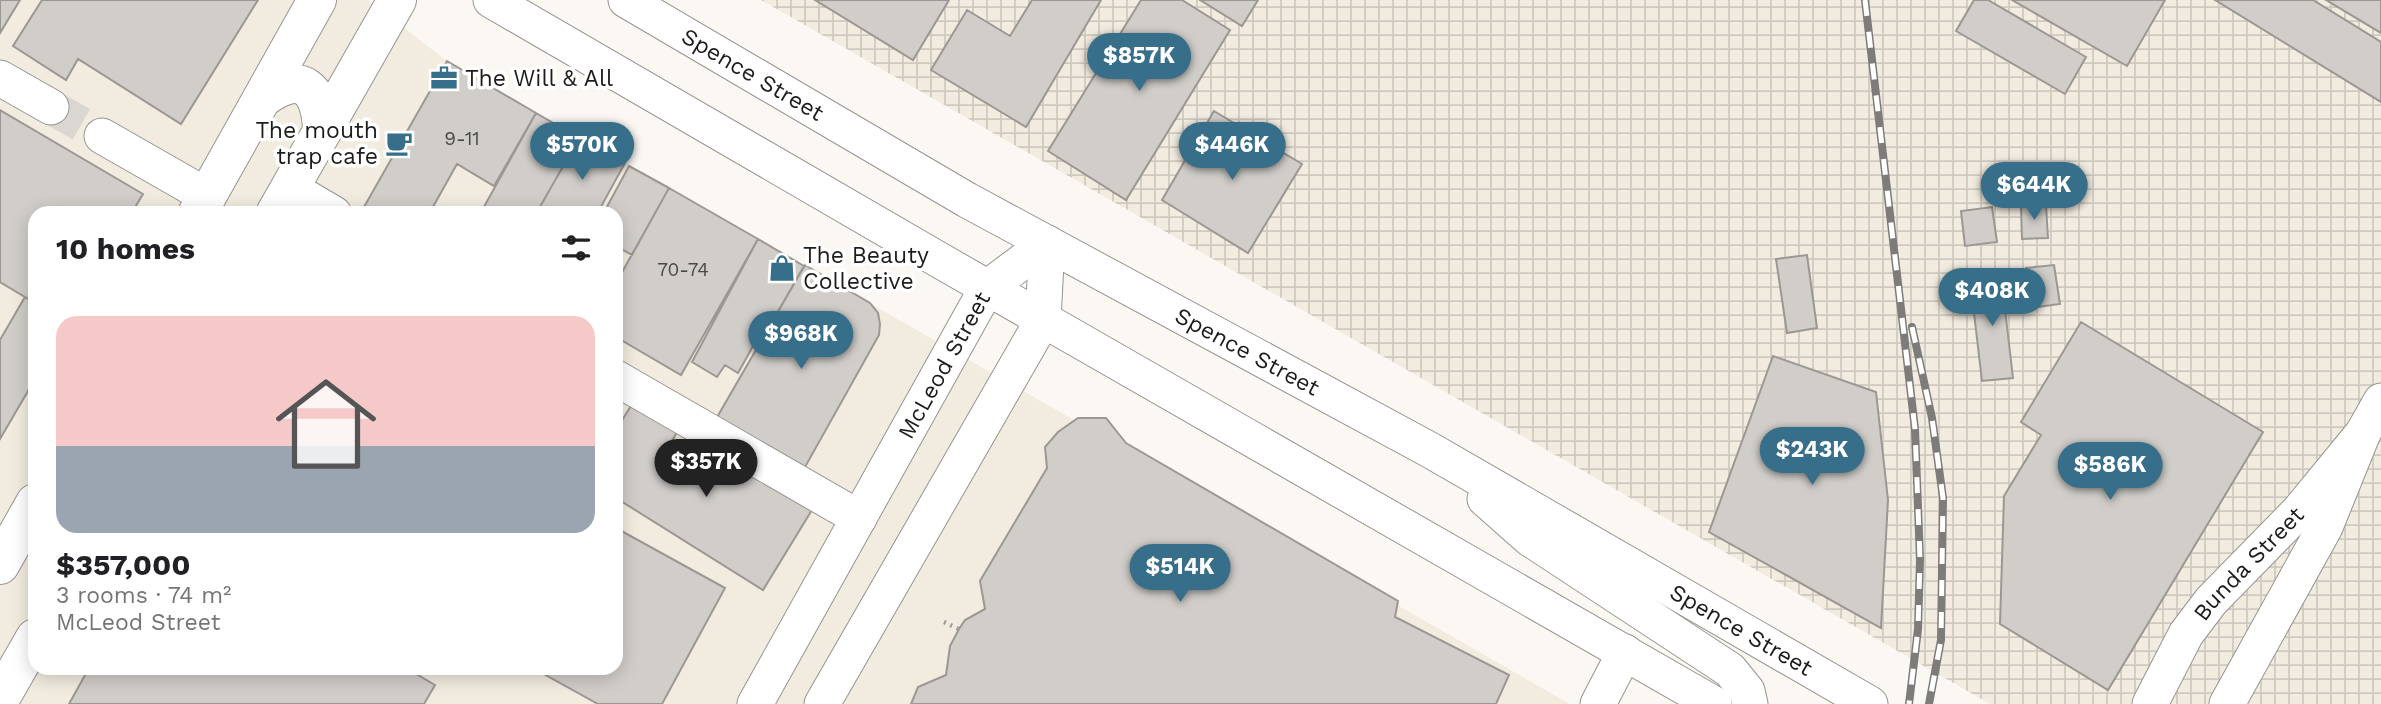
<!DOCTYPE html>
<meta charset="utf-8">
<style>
body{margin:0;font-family:"Work Sans",sans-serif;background:#f2f2f2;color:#202124;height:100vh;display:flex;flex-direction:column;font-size:26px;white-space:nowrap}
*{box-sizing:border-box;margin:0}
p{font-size:23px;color:#757577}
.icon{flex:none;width:38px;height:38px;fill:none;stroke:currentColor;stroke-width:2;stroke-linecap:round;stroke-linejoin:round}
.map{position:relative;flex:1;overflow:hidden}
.panel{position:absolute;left:28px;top:206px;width:595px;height:469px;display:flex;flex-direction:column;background:#fff;border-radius:21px;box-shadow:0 4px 18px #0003}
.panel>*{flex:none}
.price{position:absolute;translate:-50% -60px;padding:0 16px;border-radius:24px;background:#376e89;color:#fff;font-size:23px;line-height:46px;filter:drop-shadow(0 2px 4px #0008)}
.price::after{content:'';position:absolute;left:50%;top:42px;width:21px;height:16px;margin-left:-10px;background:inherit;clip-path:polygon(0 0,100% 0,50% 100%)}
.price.current{background:#222;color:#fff}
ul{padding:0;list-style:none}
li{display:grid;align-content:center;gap:14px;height:371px;padding:0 28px}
li span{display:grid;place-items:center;height:217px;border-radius:21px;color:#555}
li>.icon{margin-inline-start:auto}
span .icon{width:126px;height:126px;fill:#fffc;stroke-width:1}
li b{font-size:30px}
h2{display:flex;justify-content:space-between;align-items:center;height:84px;padding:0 28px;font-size:30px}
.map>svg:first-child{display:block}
.built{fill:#f2ece0;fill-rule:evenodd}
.industrial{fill:url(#industrial-grid)}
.building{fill:#d1ceca;stroke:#9b9894;stroke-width:2}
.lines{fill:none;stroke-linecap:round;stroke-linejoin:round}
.minor-tunnel{stroke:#dad7d3;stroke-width:35;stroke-dasharray:35 18;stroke-linecap:butt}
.minor-casing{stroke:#979490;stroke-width:37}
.highway-casing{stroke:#979490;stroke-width:40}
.path{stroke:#9d9b99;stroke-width:4.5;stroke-dasharray:2 5;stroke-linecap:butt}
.minor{stroke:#fff;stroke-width:35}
.highway{stroke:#fff;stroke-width:38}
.rail-casing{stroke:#7e7c7a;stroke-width:8}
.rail{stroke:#fff;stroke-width:5;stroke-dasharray:16;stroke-linecap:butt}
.labels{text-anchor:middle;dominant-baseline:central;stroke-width:7;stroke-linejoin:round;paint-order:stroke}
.number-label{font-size:19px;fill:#4a4847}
.street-label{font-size:23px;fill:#1d1c1b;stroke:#fff}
.poi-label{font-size:23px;fill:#1d1c1b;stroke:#fff;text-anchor:start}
</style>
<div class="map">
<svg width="2381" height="704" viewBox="0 0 2381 704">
<defs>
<pattern id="industrial-grid" width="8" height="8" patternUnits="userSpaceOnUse" patternTransform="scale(1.75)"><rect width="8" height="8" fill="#f2ece0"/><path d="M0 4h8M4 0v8" fill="none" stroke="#cfcac0"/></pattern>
</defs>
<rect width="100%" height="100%" fill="#fbf8f4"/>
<!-- built -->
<path class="built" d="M0,0H368L447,61L1570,704H0ZM35,214H616V668H35Z"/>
<!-- industrial -->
<path class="industrial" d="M761,0H2381V704H1990Z"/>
<!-- building -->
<path class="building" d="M0,0H20L0,33Z
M42,0H258L181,124L78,59L66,80L13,46Z
M815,0H949L913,60Z
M1032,0H1101L1026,127L931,70L967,10L1010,36Z
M1141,0H1182L1230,30L1126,200L1048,151Z
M1200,0H1258L1242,26Z
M1974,0H1988L2086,57L2065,94L1956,31Z
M2012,0H2165L2127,66Z
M2215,0H2313L2381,42V102Z
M2326,0H2381V33Z
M447,61L536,113L494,186L457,164L429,214H360Z
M0,110L143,194L131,214H35V303L0,282Z
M1214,111L1302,164L1248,253L1162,200Z
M536,113L579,138L536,214H480Z
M579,138L625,163L597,214H536Z
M629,166L669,188L632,255L616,246V214H603Z
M669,188L758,239L681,375L616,337V283Z
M2046,205L2048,238L2022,239L2021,206Z
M1992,207L1997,242L1965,246L1961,211Z
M758,239L804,266L772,322L768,319L738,373L725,365L717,377L692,362Z
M1807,255L1817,328L1787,333L1776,259Z
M805,265L870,303L878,313L880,324L879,335L800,476L712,426Z
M2054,265L2060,304L2031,308L2026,268Z
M2001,275L2013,378L1982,381L1970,279Z
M25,297L35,303V379L0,439V340Z
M2081,322L2263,432L2108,690L2000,624L2004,496L2041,435L2021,422Z
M1773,356L1876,392L1888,500L1881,628L1709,532Z
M634,401L679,429L672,441L729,476L740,459L815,505L763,590L616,498V430Z
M1078,418H1106L1126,443L1398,601L1395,617L1509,675L1496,704H911L918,687L946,675L950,646L959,629L965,620L985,609L980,581L1047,468L1045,447L1058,432Z
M616,528L725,588L662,704H598L533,668H616Z
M89,668H406L435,685L424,704H69Z"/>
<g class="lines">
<!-- minor-tunnel -->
<path class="minor-tunnel" d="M51,107L102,136"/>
<defs>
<g id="minor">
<path d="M491,0L934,257L1714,704"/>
<path id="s1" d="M626,0L967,200L1430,450L1870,704"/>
<path d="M0,78L51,107"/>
<path d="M102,136L207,196"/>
<path d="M290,188L334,214"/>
<path d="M616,378L859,518"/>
<path d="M1485,499L1529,538L1730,670L1747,691L1750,704"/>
<path id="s2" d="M755,704L987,288L1047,243"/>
<path d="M822,704L1043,320L1047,243"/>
<path d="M1598,704L1625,652"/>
<path id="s3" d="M2150,704L2186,634L2211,601L2299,511L2363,433"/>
<path d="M2227,704L2325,527L2363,433L2381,401"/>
</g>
<path id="highway" d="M263,98C301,69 321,88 322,131
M197,214L317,0
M275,214L397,0
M0,565L35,503
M0,699L35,638"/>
</defs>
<!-- minor casing -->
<use href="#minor" class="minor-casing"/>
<!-- highway casing -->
<use href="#highway" class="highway-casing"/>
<!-- path -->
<path class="path" d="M944,622L959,629"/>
<!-- minor -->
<use href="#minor" class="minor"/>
<!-- highway -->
<use href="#highway" class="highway"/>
<defs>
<path id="rail" d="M1865,0L1915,429L1920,560L1918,629L1909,704
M1912,327L1932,418L1943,498L1941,640L1929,704"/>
</defs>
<!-- rail casing -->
<use href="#rail" class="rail-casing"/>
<!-- rail -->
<use href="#rail" class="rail"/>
</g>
<!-- icons -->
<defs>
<symbol id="office-bare" viewBox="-9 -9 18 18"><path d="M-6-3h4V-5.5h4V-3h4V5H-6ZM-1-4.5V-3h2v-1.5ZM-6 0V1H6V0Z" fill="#376e89" stroke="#fff" stroke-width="2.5" paint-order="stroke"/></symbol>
<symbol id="cafe-bare" viewBox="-9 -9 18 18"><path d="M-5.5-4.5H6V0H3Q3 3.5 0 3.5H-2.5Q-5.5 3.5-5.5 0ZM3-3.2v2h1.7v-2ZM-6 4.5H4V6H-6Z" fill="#376e89" stroke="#fff" stroke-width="2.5" paint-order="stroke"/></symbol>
<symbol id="shop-bare" viewBox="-9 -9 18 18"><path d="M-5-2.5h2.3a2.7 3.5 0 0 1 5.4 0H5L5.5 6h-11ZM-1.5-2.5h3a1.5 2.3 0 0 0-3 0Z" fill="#376e89" stroke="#fff" stroke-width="2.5" paint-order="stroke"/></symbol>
</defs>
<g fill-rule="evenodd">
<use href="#office-bare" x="425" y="59" width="38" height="38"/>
<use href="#cafe-bare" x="380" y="124" width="38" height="38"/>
<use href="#shop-bare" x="763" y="249" width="38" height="38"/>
</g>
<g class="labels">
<!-- number labels -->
<g class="number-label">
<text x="462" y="138">9-11</text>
<text x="683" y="269">70-74</text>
</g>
<!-- street labels -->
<g class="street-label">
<text stroke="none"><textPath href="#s1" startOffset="147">Spence Street</textPath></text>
<text stroke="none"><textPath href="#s1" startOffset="714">Spence Street</textPath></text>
<text stroke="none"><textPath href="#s2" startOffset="388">McLeod Street</textPath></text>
<text stroke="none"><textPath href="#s3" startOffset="173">Bunda Street</textPath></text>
<text stroke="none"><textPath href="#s1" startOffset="1281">Spence Street</textPath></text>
</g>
<!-- poi labels -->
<g class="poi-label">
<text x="465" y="78">The Will &amp; All</text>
<text x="378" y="130" text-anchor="end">The mouth<tspan x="378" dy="26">trap cafe</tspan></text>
<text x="803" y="255">The Beauty<tspan x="803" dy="26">Collective</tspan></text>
</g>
</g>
</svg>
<b class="price" style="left:1139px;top:93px">$857K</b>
<b class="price" style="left:582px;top:182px">$570K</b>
<b class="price" style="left:1232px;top:182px">$446K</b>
<b class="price" style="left:2034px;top:222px">$644K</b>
<b class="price" style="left:1992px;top:328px">$408K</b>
<b class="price" style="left:801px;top:371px">$968K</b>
<b class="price" style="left:1812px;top:487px">$243K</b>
<b class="price current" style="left:706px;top:499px">$357K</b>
<b class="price" style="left:2110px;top:502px">$586K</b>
<b class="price" style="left:1180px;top:604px">$514K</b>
<section class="panel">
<h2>10 homes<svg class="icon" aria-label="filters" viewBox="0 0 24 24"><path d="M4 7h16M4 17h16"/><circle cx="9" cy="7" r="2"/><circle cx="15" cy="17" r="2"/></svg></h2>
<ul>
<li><span style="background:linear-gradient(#f6c9c9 60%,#9aa5b1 0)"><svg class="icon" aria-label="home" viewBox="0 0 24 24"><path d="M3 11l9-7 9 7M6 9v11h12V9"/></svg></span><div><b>$357,000</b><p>3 rooms · 74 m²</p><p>McLeod Street</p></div></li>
</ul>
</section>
</div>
